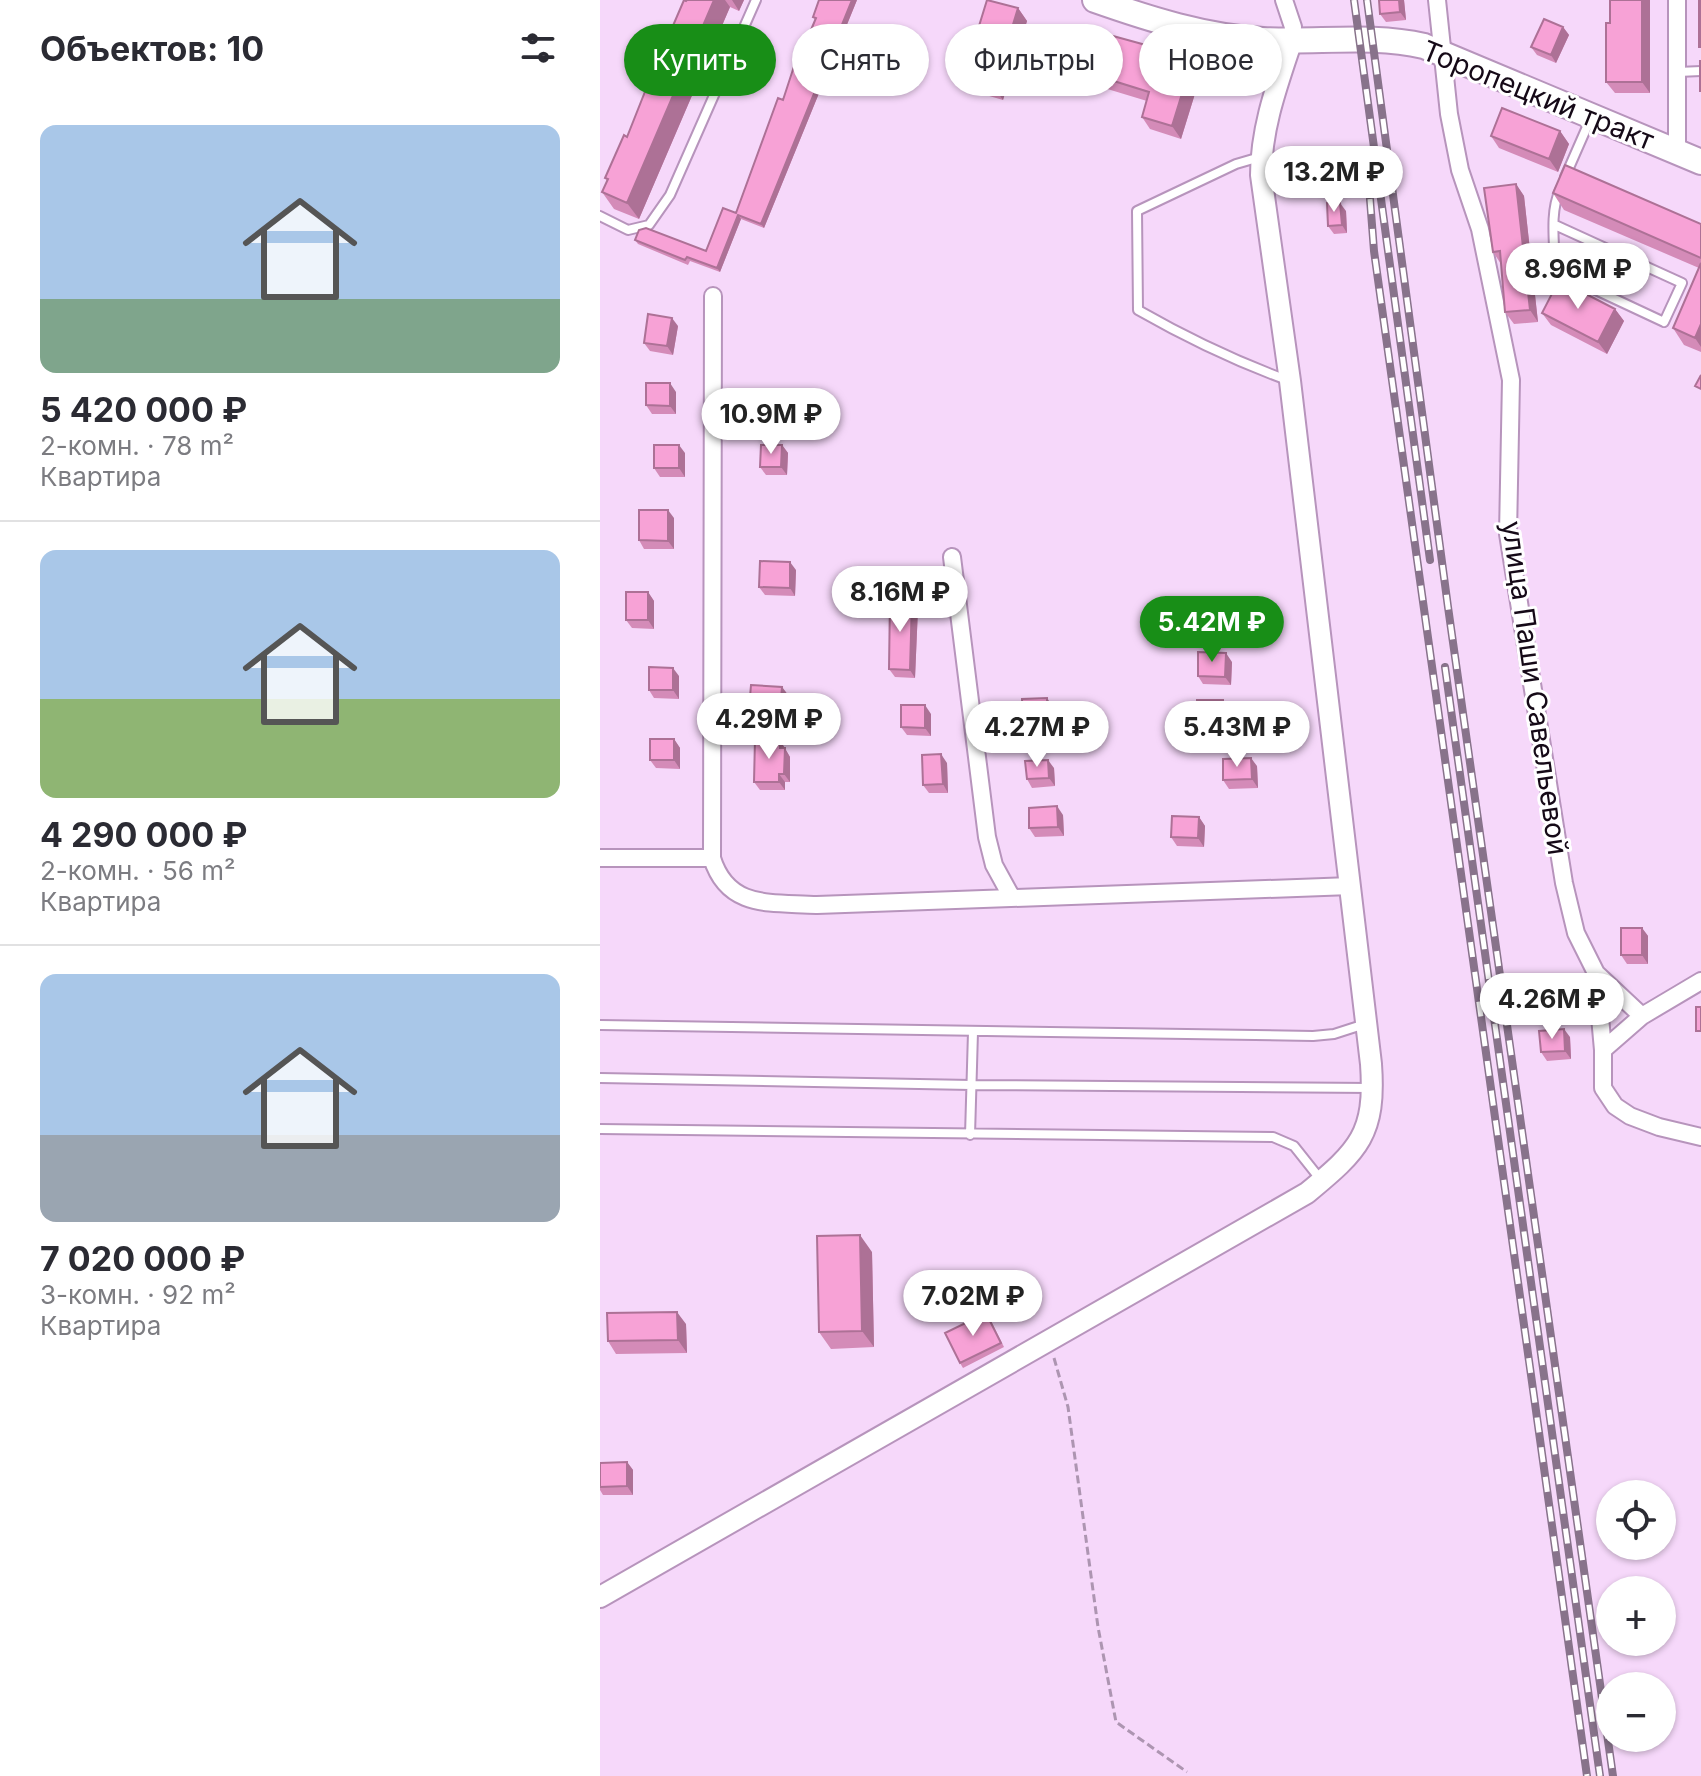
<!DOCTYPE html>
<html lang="ru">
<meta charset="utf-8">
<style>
body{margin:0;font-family:Inter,sans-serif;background:#f2f2f3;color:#2b2b33;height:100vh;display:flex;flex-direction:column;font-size:30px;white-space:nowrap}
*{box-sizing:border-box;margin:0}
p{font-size:26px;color:#7c7c81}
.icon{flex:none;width:44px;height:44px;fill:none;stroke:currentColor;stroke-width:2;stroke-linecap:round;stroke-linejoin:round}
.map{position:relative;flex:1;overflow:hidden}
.sheet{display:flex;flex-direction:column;background:#fff;width:600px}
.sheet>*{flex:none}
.top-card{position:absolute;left:24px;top:24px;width:760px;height:72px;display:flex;gap:16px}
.fabs{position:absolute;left:996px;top:1480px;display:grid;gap:16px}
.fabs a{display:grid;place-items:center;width:80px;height:80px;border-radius:50%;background:#fff;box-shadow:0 2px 6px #0004;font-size:40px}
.price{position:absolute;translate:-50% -68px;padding:0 18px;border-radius:28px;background:#fff;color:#222;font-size:26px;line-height:52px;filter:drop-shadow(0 2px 4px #0008)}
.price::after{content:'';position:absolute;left:50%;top:48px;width:24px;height:18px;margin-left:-12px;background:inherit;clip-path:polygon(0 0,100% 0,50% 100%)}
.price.selected{background:#188e17;color:#fff}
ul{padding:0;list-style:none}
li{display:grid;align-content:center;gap:16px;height:424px;padding:0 40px}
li+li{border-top:2px solid #e1e1e2}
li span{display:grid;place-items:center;height:248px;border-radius:16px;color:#555}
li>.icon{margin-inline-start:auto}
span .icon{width:144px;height:144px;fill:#fffc;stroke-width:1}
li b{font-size:34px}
h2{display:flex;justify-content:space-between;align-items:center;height:96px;padding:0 40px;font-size:34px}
.tag{padding:0 28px;border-radius:36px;background:#fff;box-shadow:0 2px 6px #0004;font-size:28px;line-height:72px}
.tag.selected{background:#188e17;color:#fff}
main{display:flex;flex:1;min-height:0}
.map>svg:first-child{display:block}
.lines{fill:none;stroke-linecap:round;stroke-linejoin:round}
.service-casing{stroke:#b794bc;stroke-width:12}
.minor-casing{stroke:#b794bc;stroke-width:20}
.tertiary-casing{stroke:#b794bc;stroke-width:24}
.secondary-casing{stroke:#b794bc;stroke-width:28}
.path{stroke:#ad95b1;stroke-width:3;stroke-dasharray:8 4;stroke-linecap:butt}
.service{stroke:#fff;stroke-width:8}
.minor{stroke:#fff;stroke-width:16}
.tertiary{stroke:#fff;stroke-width:20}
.secondary{stroke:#fff;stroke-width:24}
.rail-casing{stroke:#88738b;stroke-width:8}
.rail{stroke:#fff;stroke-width:5;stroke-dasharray:15;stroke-linecap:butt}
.wall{fill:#d48bb8}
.shaded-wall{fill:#ad7196}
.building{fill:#f7a2d6;stroke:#ad7196;stroke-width:2}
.labels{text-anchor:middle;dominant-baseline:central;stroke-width:6;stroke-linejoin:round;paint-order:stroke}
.street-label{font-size:28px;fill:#150917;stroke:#fff}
</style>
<main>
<section class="sheet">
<h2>Объектов: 10<svg class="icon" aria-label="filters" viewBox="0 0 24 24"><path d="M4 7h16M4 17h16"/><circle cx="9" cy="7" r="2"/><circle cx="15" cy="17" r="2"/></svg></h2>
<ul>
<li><span style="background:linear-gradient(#a9c7e8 70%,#7fa58c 0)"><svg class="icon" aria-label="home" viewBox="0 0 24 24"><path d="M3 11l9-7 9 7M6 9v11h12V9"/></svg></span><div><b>5 420 000 ₽</b><p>2-комн. · 78 m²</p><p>Квартира</p></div></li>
<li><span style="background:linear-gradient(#a9c7e8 60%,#8fb573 0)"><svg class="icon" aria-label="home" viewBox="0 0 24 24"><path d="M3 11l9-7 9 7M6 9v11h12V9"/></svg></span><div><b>4 290 000 ₽</b><p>2-комн. · 56 m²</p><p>Квартира</p></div></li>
<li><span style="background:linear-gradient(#a9c7e8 65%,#9aa5b1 0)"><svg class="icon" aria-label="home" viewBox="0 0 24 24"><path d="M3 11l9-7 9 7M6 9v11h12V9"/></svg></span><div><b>7 020 000 ₽</b><p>3-комн. · 92 m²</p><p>Квартира</p></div></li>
</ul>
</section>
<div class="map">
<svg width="1101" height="1776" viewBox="0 0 1101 1776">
<rect width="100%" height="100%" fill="#f6d8fa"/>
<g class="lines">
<defs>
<path id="service" d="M1078,72L1101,71
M660,157L636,164L537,211L538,310C587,338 635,361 687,380
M965,177L990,120
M0,216L28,230L49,225L70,195L156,0
M955,225L1082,283L1064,322L955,271C955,246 949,213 960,190
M0,1025L713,1036L734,1034L765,1024
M0,1078L371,1085L772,1088
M0,1129L673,1137L694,1146L721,1180
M370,1135L373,1032"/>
<path id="minor" d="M684,0L693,27L692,40
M837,0L849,114L860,170L880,229L911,380L908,534L964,883L976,933L996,973L1042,1016
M1077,151V0
M113,296L112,858C128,910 172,902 217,905L751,886
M352,557L387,837L394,865L411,896
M0,858H112
M996,973L1003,1050V1088L1015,1106L1030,1116L1059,1127L1101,1137
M1003,1050L1042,1016L1101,981"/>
<path id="tertiary" d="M0,1597L707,1193C759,1150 776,1134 771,1064L690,381L661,175C661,128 677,85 692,40"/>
<path id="secondary" d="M495,0C549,19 606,37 663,40C717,43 771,34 824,46L1101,162"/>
</defs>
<!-- service casing -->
<use href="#service" class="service-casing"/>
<!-- minor casing -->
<use href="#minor" class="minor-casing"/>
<!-- tertiary casing -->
<use href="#tertiary" class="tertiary-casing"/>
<!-- secondary casing -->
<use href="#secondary" class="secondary-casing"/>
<!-- path -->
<path class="path" d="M454,1358L468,1407L498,1627L516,1722L587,1772"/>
<!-- service -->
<use href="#service" class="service"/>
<!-- minor -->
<use href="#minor" class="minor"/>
<!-- tertiary -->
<use href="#tertiary" class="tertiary"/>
<!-- secondary -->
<use href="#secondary" class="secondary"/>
<defs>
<path id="rail" d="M754,0L830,560
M767,0L848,607L1013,1776
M770,199L774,251L987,1776
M845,667L1000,1776"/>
</defs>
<!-- rail casing -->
<use href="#rail" class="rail-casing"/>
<!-- rail -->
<use href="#rail" class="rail"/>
</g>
<!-- wall -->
<path class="wall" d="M87,0H144L139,11L130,7L39,219L14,209L2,192L7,181L5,178L27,137L68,46L66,42Z
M257,0L164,228L141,219L120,272L90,261L88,265L38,244L35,240L106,251L136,213L215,20L213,17Z
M779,0H804L806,20L786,22L780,14Z
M1009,0H1050V93H1015L1006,82L1010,23Z
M418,8L427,21L403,100L372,91L363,78Z
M963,27L969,35L956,63L937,55L931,47Z
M593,58L602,71L581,139L550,129L542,117L547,101L481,81L472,68Z
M960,131L969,144L958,172L899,148L891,136Z
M916,184L924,196L938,322L914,324L905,312L901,264L893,252Z
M953,193L1101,224V352L1084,345L1073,328L1099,268L964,210Z
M746,211L747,233L734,234L728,226Z
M1015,309L1024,321L1007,354L951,325L942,313Z
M78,326L73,355L50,351L44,343Z
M76,392V414H52L46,405Z
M182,445L188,453L187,475H166L160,467Z
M85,453V477H60L54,468Z
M74,518V549H44L39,540Z
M196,570L195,596L165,595L159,587Z
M48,592L54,601V629L32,628L26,620Z
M312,600L318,608L315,678L295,677L289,669Z
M632,662L631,685L603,684L598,676Z
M79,676V699L54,698L49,690Z
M182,687L188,695L186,719L155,717L149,709Z
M453,707L454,733L429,734L423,726Z
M629,708V728H603L598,720Z
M331,714V736L307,735L301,727Z
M74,739L80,748V769L56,768L50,760Z
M180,740L190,757V782H185V790H160L154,782Z
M347,763L348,793H329L323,785Z
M657,766L658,788L629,789L623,780Z
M454,768L455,786L432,788L427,779Z
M463,815L464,836L435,837L429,828Z
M599,817L605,826L604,847L577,846L571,837Z
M1042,928L1048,936V964H1027L1021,955Z
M970,1037L971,1059L947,1061L941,1052Z
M272,1252L274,1347L231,1349L219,1332Z
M389,1317L404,1347L363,1368L360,1363Z
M86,1324L87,1353L16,1354L8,1341Z
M27,1462L33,1470V1495H3L0,1490V1463Z"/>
<!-- shaded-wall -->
<path class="shaded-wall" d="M114,0H125L130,7L39,219L27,203Z
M132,0H144L139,11Z
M252,0H257L164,228L161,224Z
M799,0H804L806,20L800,12Z
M1042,0H1050V93L1042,82Z
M418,8L427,21L403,100L394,87Z
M963,27L969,35L956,63L951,55Z
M593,58L602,71L581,139L572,126Z
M960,131L969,144L958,172L949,159Z
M916,184L924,196L938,322L930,310Z
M740,203L746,211L747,233L742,225Z
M138,215L141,219L120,272L117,268Z
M1015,309L1024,321L1007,354L998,342Z
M72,318L78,326L73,355L67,346Z
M1101,324V347L1095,338Z
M70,383L76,392V414L70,406Z
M79,445L85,453V477L79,468Z
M182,445L188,453L187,475L181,467Z
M68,510L74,518V549L68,541Z
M190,562L196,570L195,596L190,588Z
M48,592L54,601V629L48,620Z
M312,600L318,608L315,678L310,670Z
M626,653L632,662L631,685L625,677Z
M73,668L79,676V699L73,690Z
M182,687L188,695L186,719L180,711Z
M447,698L453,707L454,733L448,725Z
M623,700L629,708V728L623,719Z
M325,705L331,714V736L325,728Z
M74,739L80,748V769L74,760Z
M180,740L190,757V782L184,774L180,748Z
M341,754L347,763L348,793L343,784Z
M651,758L657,766L658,788L652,779Z
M448,760L454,768L455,786L449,778Z
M179,774L185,782V790L179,782Z
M457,806L463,815L464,836L458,827Z
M599,817L605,826L604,847L598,838Z
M1042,928L1048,936V964L1042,955Z
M964,1029L970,1037L971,1059L965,1051Z
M260,1235L272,1252L274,1347L262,1331Z
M77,1312L86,1324L87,1353L78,1340Z
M27,1462L33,1470V1495L27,1486Z"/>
<!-- building -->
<path class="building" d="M84,0L86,1L87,0H114L27,203L2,192L8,179L5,178L24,135L27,137L54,69L57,71L69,44L66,42Z
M219,0H252L161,224L138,215L117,268L87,257L85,260L35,240L39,230L46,228L106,251L123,208L136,213L178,98L183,100L200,48L203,49L216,18L213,17Z
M387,0L418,8L394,87L363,78Z
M779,0H799L800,12L780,14Z
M1010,0H1042V82H1006V23H1010Z
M1099,0H1101V47H1099Z
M944,19L963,27L951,55L931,47Z
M484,28L593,58L572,126L542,117L549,92L472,68Z
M1100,61H1101V91H1100Z
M902,108L960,131L949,159L891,136Z
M965,165L1101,224V258L953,193Z
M916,184L930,310L905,312L900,251L893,252L884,188Z
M727,203H740L742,225L728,226Z
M1101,263V324L1095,338L1073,328Z
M959,280L1015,309L998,342L942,313Z
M48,314L72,318L67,346L44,343Z
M1101,375V389L1095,386Z
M46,383H70V406L46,405Z
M54,445H79V468H54Z
M161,445H182L181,467H160Z
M39,510H68V541L39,540Z
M160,561L190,562V588L159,587Z
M26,592H48V620H26Z
M290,599L312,600L310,670L289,669Z
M598,652L626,653L625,677L598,676Z
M49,667L73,668V690H49Z
M151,685L182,687L180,711L149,709Z
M447,698L448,725L423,726L422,699Z
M597,700H623V719L598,720Z
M301,705H325V728L301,727Z
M50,739H74V760H50Z
M155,739L180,740V748H185L184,774H179V782H154Z
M341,754L343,784L323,785L322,755Z
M651,758L652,779L623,780V759Z
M448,760L449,778L427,779L425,761Z
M457,806L458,827L429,828V808Z
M572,816L599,817L598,838L571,837Z
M1021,928H1042V955H1021Z
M1096,1007H1101V1031H1096Z
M964,1029L965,1051L941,1052L939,1031Z
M260,1235L262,1331L219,1332L217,1236Z
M77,1312L78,1340L8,1341L7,1313Z
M386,1313L401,1343L360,1363L345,1333Z
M27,1462V1486L0,1487V1463Z"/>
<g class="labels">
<!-- street labels -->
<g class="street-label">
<text transform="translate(938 95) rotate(22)">Торопецкий тракт</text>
<text transform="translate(935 688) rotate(82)">улица Паши Савельевой</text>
</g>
</g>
</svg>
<div class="fabs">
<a><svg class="icon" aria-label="locate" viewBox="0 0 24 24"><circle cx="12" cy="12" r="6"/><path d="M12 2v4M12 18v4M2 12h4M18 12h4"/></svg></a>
<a>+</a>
<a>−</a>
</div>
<b class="price" style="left:734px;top:214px">13.2M ₽</b>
<b class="price" style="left:978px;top:311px">8.96M ₽</b>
<b class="price" style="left:171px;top:456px">10.9M ₽</b>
<b class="price" style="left:300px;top:634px">8.16M ₽</b>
<b class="price selected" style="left:612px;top:664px">5.42M ₽</b>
<b class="price" style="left:169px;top:761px">4.29M ₽</b>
<b class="price" style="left:437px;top:769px">4.27M ₽</b>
<b class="price" style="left:637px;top:769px">5.43M ₽</b>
<b class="price" style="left:952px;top:1041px">4.26M ₽</b>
<b class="price" style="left:373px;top:1338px">7.02M ₽</b>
<div class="top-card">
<a class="tag selected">Купить</a>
<a class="tag">Снять</a>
<a class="tag">Фильтры</a>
<a class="tag">Новое</a>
</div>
</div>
</main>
